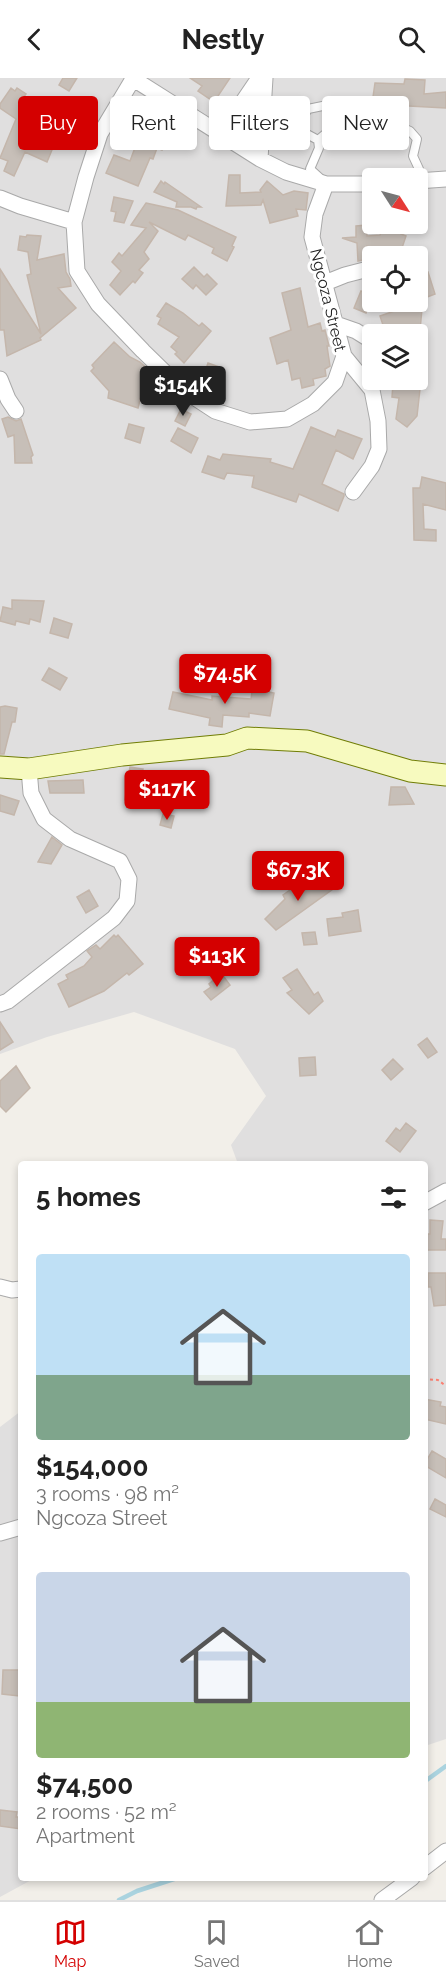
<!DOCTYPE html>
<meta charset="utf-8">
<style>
body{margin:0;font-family:Raleway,sans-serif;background:#f2f2f2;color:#222;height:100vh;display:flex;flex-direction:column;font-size:22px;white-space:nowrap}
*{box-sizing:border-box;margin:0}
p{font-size:20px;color:#767676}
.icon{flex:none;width:33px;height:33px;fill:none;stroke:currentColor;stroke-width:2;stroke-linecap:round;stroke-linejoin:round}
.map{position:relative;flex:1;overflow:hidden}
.drawer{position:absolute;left:18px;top:1083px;width:410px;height:720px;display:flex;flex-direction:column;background:#fff;border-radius:6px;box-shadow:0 3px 9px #0003}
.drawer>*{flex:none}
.guide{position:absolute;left:18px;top:18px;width:411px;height:54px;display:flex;gap:12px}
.needle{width:39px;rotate:126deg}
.buttons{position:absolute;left:362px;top:90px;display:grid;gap:12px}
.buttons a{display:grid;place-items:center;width:66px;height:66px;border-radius:6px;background:#fff;box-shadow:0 3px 9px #0003;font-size:30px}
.price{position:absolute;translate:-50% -51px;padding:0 14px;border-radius:6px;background:#d40000;color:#fff;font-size:20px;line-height:39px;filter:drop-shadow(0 2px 3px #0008)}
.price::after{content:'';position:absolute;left:50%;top:36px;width:18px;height:14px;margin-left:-9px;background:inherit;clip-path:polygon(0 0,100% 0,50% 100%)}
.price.current{background:#222;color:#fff}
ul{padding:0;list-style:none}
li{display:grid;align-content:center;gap:12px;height:318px;padding:0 18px}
li span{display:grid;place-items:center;height:186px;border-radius:6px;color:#555}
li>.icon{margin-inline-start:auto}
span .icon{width:108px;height:108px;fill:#fffc;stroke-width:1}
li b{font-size:26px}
h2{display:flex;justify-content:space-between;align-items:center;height:72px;padding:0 18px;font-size:26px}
.tag{padding:0 21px;border-radius:6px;background:#fff;box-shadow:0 3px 9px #0003;font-size:21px;line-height:54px}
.tag.current{background:#d40000;color:#fff}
header{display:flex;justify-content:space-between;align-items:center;height:78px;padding:0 18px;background:#fff;font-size:27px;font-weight:700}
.menu{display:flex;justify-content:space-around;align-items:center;height:84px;border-top:2px solid #e0e0e0;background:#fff;font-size:16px;color:#767676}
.menu a{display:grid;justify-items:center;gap:3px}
.menu .current{color:#d40000}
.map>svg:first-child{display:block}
.residential{fill:#e0dfdf;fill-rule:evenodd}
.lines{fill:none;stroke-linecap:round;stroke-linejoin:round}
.stream{stroke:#aad3df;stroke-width:4.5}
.building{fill:#c7bfb8;stroke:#c4b6ab;stroke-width:1.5}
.lane-casing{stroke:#a9a9a9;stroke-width:10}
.street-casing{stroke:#a9a9a9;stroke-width:17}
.secondary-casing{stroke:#707d05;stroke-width:23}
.path{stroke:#fa8072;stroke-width:2;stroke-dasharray:3 3;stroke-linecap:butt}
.lane{stroke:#fff;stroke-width:8}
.street{stroke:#fff;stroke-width:15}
.secondary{stroke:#f7fabf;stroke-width:21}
.labels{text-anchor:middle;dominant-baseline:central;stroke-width:6;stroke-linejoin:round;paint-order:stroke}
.street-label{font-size:16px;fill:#222;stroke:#fff}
</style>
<header><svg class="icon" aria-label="back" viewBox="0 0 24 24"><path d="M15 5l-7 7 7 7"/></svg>Nestly<svg class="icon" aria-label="search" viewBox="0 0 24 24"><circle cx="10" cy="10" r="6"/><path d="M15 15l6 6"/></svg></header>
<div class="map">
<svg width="446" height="1822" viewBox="0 0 446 1822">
<rect width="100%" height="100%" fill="#f2efe9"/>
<!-- residential -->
<path class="residential" d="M0,0H446V1661L425,1668L424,1086H238L231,1067L266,1018L235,971L134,934L47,959L0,976ZM372,100H417V146H372ZM372,178H417V224H372ZM372,256H417V302H372Z
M21,1333V1800H35L0,1819V1349Z"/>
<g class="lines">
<!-- stream -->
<path class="stream" d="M424,1704L446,1688
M119,1822L137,1813L177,1800"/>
</g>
<!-- building -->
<path class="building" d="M63,0H77L69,13L59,7Z
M190,0H230L214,24L198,13L202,8Z
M405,1L425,2L424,16L446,14V30L372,26L375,5L404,6Z
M11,10L15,13L17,10L26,16L22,21L43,36L28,56L54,67L47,84L25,74L14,98L4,93L8,83L0,80L16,41L0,30V26Z
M155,49L169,54L162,72L157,70L153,81L150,80L138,108L106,95L114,77L130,83L142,51L153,54Z
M229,97H240V115L261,114L260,112L267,103L283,117L294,113L308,115L306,132L296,131L298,138L270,145L263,122L261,127L226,128Z
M161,103L164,106L165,104L201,129H197L196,131L191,129H176L177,124L154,114Z
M114,119L133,123L124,145L114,143L116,134L111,133Z
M146,125L178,132L236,159L232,168L234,169L227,183L212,175L214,170L188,157L185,162L149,144L158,153L144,174L149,181L139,192L143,195L135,205L133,203L120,217L110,207L121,193L112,184L119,175L122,178L146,150L131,147Z
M393,146H405L401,156L406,158L401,173L396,170L393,177L367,168L368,181L358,183L357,165L342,160L356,159V148L366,147L367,158L380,157L383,149L391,152Z
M27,157L41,158L37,182L64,176L66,194L70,201L71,208L58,210L76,230L40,260L41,262L7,278L4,252H0V191L41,256L27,197L31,196L28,174L18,172L20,158L26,159Z
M194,189L204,199L207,196L217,206L206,217L196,207L193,211L182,201Z
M428,194L435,216L417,223V199Z
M300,210L308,249L320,245L322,253L325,252L329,268H327L330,288L325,291L326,298L313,301L314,307L302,310L300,300L292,302L288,282L277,286L270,260L291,252L282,215Z
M361,213L372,217L366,235L354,230Z
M166,225L183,235L199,248L202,245L211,253L184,285L175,276L177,274L171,269L179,259L158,246L161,240L157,238Z
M406,229L422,231L420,252L402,250L404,256H386L380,238Z
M114,264L130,279L140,284L151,294L145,308L167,315L165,323L141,318L138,330L108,320L109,313L91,293L94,290L92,287Z
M208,285L219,289L214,304L203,300Z
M408,302H421L417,338L407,349L396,341L399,320L392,319L393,306L408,307Z
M181,331L191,336L185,348L175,343Z
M8,339L16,343L21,341L33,377L31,379L32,385H15L14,357L8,359L2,341Z
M129,346L144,350L140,365L125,360Z
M311,349L335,359L338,352L362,361L353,381L336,372L322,406L344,416V418L338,433L299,416L296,424L252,409L254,398L227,395L224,401L202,394L208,378L220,382L223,376L271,381L270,384L293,391Z
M178,350L198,360L191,375L171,363Z
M422,399L446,405V432L423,426L424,451L436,452V463L414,462L413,410H420Z
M12,522L44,523L40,544L30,541L29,546L16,543L15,547L0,543L3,529L12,531Z
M54,540L72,546L68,560L50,555Z
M49,590L67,600L60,612L42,602Z
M253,607L270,610L269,614L274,615L270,638L249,635V639L223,637L222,649L209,647L210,640L169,631L173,614L212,622V618L251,621Z
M5,628L17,630L15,644H12L4,676H0V629Z
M130,689L143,691L142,694L154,696L155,693L175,696L170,730L125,722Z
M83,702L84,715H50L48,703Z
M391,709H405L414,726L389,727Z
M0,717L19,723L14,737L0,733Z
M163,736L174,738L171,750L160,747Z
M52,759L62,767L51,786L38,784Z
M324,798L333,811L276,852L265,841L285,821L283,817L300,805L305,812Z
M89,812L98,828L86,835L77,819Z
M358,832L361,853L329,858L327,841L343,839L342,835Z
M315,854L317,866L304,867L302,855Z
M114,857L116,859L118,857L143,886L129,897L127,895L104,913L69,929L58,906L68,901L66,897L84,888L92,879L87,873L96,867L100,871Z
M297,891L314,917L318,914L323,923L309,936L287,915L292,912L283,900Z
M217,899L219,902L224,899L230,907L211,922L204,914L211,909L209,906Z
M0,944L13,964L0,972Z
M427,960L437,974L428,980L418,967Z
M315,979L316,997L300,998L299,980Z
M393,981L403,991L391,1002L382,992Z
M16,988L30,1010L6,1034L0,1028V1003Z
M406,1045L416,1053L400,1074L386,1063L396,1050L400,1053Z
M430,1142L443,1143L441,1161H446V1172H424V1156H430Z
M428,1195H446V1227L434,1228L431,1209H428Z
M424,1321L441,1324L440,1328L446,1329V1346L424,1341Z
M432,1373L446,1381V1400L424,1387Z
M435,1421L446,1427V1439L430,1431Z
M3,1592H19V1618L2,1616Z
M0,1732L17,1734L16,1739H21V1751L0,1748Z"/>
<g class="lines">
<defs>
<path id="lane" d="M318,62L331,51L367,34
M321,101L310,91L319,70L318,62L305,55L301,42L308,31L337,25L388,43L410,53L417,61L413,78L424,102"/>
<path id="street" d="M132,0L260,81L286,94L326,106H372
M133,1L100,56L86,99L74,144L77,193L98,226L143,273L183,312L215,333L250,344L287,341L313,326L335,304L344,278L312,159L315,136L326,106
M221,56L259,0
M260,81L265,0
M417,103L446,101
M0,120L20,128L74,144
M325,205L345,197L372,190
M336,246L356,253L372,263
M344,278L372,312L378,343L379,371L372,388L353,414
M0,301L8,321L16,333
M0,926L8,923L114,840L127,823L129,801L120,783L70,761L44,741L31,715L29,691
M424,1125L446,1113
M0,1209L12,1212L21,1211
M0,1455L21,1449
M424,1790L446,1773
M382,1822L412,1800"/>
<path id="secondary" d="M0,689L29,691L122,677L227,667L247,660L307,663L410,693L446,697"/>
</defs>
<!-- lane casing -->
<use href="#lane" class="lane-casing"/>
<!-- street casing -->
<use href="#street" class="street-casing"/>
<!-- secondary casing -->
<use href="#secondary" class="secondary-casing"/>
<!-- path -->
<path class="path" d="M424,1301L438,1302L446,1308"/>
<!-- lane -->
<use href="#lane" class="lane"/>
<!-- street -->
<use href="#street" class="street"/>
<!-- secondary -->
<use href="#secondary" class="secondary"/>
</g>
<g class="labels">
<!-- street labels -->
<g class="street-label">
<text transform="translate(328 222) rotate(76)">Ngcoza Street</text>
</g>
</g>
</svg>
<div class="buttons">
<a><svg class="needle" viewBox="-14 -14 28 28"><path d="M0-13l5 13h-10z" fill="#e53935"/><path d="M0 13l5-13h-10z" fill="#767676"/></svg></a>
<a><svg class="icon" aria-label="locate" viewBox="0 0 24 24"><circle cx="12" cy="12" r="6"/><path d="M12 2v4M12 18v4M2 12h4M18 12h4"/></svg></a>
<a><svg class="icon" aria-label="layers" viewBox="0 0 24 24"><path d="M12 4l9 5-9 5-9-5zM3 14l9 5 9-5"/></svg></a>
</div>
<b class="price current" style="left:183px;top:339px">$154K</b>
<b class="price" style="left:225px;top:627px">$74.5K</b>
<b class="price" style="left:167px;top:743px">$117K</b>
<b class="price" style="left:298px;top:824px">$67.3K</b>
<b class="price" style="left:217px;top:910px">$113K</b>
<div class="guide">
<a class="tag current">Buy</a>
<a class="tag">Rent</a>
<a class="tag">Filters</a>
<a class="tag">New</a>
</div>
<section class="drawer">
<h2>5 homes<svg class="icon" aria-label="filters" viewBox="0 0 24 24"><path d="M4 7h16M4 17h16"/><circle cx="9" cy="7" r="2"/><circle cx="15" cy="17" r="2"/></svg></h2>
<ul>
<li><span style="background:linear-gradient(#bfe0f5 65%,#7fa58c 0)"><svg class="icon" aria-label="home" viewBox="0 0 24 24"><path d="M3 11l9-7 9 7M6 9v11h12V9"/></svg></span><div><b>$154,000</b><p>3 rooms · 98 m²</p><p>Ngcoza Street</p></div></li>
<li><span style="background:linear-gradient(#c9d6e8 70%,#8fb573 0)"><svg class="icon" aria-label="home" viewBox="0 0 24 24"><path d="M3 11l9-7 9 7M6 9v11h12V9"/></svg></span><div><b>$74,500</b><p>2 rooms · 52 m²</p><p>Apartment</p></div></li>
</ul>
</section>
</div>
<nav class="menu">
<a class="current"><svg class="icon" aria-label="map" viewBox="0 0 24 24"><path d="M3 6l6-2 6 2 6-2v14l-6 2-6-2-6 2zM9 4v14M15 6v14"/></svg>Map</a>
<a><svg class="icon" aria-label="saved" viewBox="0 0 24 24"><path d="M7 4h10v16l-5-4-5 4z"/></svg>Saved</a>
<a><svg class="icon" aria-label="home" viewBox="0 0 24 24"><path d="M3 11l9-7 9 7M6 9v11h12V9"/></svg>Home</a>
</nav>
